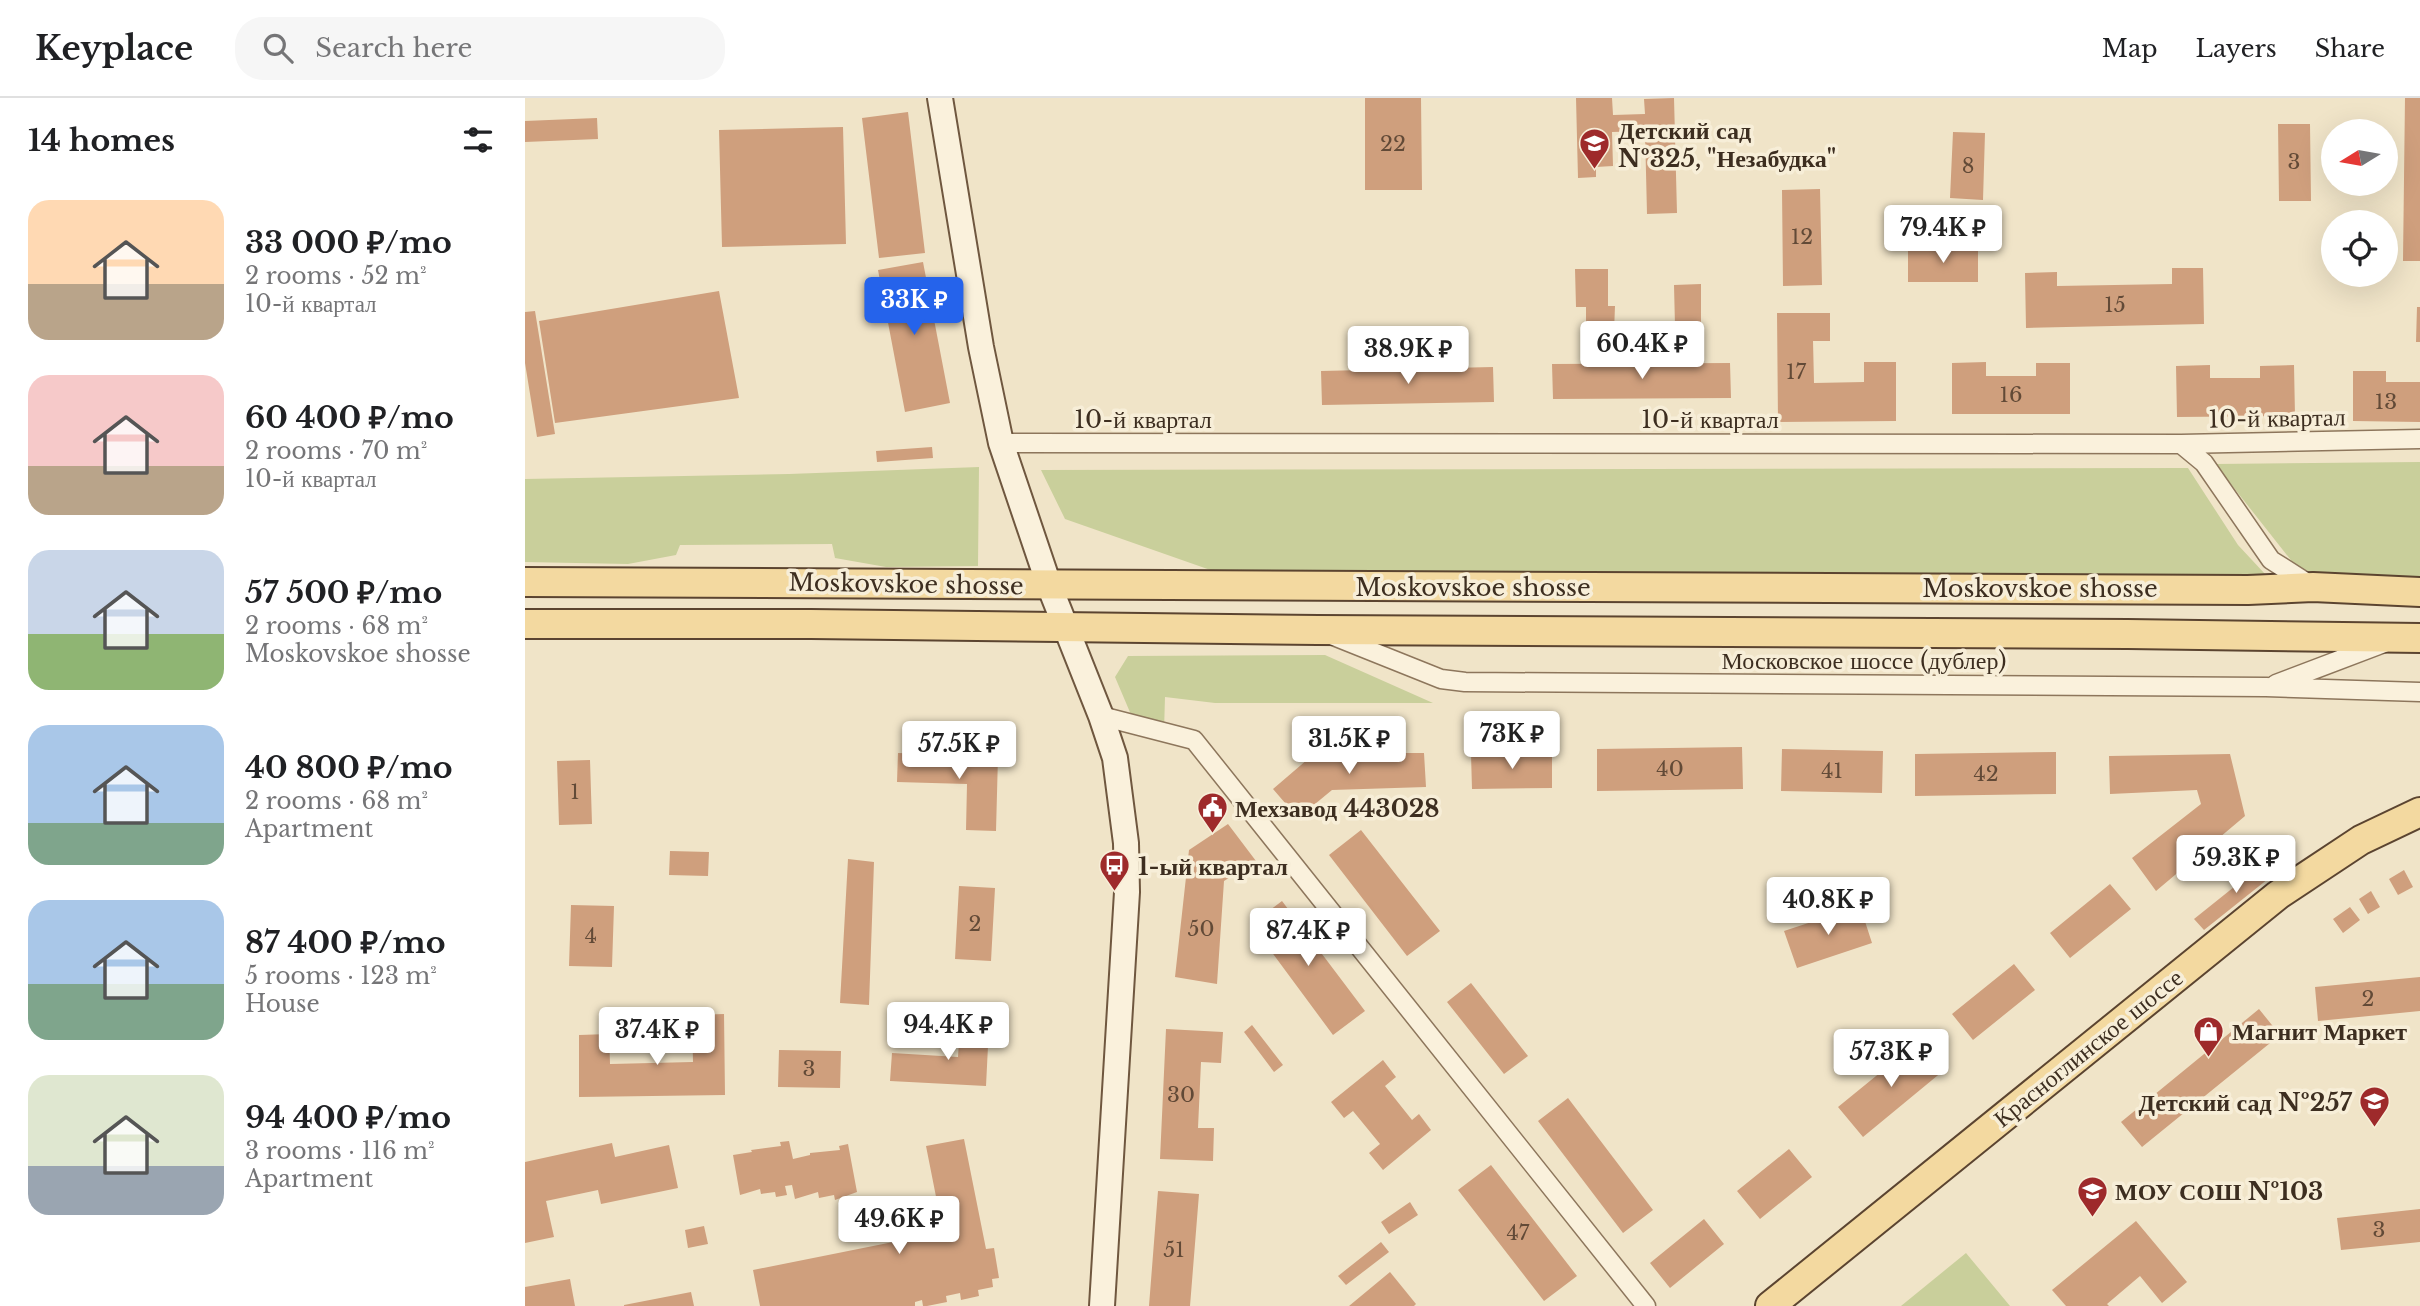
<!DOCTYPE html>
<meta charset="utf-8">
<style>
body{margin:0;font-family:"Libre Baskerville",serif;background:#f6f6f6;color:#202124;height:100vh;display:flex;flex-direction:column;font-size:26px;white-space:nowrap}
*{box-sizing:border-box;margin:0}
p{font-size:23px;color:#757577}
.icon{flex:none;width:38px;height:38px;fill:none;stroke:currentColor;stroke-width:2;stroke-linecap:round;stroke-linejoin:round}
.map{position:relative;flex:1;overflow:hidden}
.sheet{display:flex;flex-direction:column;background:#fff;width:525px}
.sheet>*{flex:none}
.needle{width:46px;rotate:259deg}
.controls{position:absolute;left:1796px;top:21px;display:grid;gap:14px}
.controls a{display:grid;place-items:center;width:77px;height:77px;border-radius:50%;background:#fff;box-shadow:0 7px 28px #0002;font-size:35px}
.price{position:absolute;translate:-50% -60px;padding:0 16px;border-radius:7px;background:#fff;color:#222;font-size:23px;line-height:46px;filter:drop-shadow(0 2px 4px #0008)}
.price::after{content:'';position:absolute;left:50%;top:42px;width:21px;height:16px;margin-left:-10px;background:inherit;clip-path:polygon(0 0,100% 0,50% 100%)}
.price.active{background:#2563eb;color:#fff}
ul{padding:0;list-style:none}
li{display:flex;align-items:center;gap:21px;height:175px;padding:0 28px}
li span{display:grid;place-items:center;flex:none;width:196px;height:140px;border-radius:21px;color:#555}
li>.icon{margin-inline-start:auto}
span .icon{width:84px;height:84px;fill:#fffc;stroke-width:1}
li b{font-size:30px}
h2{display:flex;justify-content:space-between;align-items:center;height:84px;padding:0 28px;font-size:30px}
header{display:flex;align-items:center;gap:42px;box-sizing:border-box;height:98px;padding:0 35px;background:#fff;border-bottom:2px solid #e0e0e0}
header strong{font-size:33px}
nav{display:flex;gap:38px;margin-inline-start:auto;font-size:24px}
.search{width:490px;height:63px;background:#f6f6f6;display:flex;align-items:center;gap:18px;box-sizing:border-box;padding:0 24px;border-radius:28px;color:#757577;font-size:26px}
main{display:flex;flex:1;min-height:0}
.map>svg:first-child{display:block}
.green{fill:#c9cf9b}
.building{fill:#cf9f7d}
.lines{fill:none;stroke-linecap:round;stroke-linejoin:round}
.street-casing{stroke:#8d765c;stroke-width:21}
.secondary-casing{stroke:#6f573f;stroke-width:28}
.primary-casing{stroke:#5b4430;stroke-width:32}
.street{stroke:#faf1dc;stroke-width:18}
.secondary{stroke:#faf1dc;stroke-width:24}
.primary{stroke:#f3d9a0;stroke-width:28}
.labels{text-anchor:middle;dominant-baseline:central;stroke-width:7;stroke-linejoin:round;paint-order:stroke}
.number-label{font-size:21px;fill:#624a37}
.poi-label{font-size:24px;font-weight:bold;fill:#3d2e20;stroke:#f7eed8;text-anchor:start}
.street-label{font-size:24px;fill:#3d2e20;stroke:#f7eed8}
</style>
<header>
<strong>Keyplace</strong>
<div class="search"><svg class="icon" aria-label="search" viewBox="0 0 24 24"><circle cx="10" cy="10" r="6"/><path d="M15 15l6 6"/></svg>Search here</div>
<nav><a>Map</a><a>Layers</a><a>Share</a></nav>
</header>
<main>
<section class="sheet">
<h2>14 homes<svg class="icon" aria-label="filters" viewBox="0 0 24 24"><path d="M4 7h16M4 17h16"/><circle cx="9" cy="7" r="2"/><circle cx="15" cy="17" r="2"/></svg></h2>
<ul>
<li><span style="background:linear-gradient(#ffd9b3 60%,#b9a48a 0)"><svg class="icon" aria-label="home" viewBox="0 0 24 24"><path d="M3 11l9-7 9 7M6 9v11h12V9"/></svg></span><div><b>33 000 ₽/mo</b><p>2 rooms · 52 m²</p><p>10-й квартал</p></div></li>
<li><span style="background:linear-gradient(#f6c9c9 65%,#b9a48a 0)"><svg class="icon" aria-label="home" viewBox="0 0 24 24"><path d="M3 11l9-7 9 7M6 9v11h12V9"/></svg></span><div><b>60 400 ₽/mo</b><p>2 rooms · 70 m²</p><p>10-й квартал</p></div></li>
<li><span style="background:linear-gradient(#c9d6e8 60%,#8fb573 0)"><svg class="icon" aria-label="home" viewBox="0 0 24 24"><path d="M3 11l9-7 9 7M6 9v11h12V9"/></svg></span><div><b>57 500 ₽/mo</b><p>2 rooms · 68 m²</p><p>Moskovskoe shosse</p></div></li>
<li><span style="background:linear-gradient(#a9c7e8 70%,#7fa58c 0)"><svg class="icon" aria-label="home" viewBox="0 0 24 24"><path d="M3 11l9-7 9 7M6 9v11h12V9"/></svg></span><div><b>40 800 ₽/mo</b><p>2 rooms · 68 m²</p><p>Apartment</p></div></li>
<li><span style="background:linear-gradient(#a9c7e8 60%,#7fa58c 0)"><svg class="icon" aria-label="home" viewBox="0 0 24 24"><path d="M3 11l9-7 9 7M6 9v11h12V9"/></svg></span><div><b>87 400 ₽/mo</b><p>5 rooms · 123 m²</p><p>House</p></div></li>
<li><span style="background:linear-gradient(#dfe7d0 65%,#9aa5b1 0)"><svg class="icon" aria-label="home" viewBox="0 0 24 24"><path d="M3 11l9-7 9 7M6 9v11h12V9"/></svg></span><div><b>94 400 ₽/mo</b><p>3 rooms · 116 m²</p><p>Apartment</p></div></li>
</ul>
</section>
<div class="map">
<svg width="1895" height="1208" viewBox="0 0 1895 1208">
<rect width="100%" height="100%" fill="#f0e4c8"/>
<!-- green -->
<path class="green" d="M1895,364V491L1805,490L1769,466L1690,366Z
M454,369L453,468L361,469L310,460L307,446L155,447L151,457L103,466L0,464V381L264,376Z
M1663,370L1713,447L1754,491L731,488L540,421L516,372Z
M800,557L908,605H690L640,599L639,633L610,626L590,579L603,558Z
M1441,1155L1485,1208H1376Z"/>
<!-- building -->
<path class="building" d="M840,0H896L897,92H840Z
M1051,0H1087L1088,17L1120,16L1119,1L1149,0L1152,115L1122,116L1120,33L1087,34L1088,68L1071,69V79L1053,80Z
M1880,0H1895V163H1878Z
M383,14L400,155L354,160L337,20Z
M72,20L73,41L0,44V23Z
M1753,26H1785L1786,103H1754Z
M318,29L321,146L197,149L194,32Z
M1428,34L1460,35L1458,102L1425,100Z
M1295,91L1297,187L1258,188L1257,92Z
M1383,149H1453V184H1383Z
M398,164L425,305L380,314L353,172Z
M1647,170H1678L1679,226L1501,230L1500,175L1532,174V188L1647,186Z
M1050,171H1083V208H1090L1089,234H1061V209H1051Z
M1176,186V228H1150L1149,187Z
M194,193L214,300L30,325L14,223Z
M1892,209H1895V244H1891Z
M10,213L30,336L12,339L0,265V214Z
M1252,215H1305V243H1288L1289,285L1339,284V264H1371V323L1253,324Z
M1461,264V278H1511V265H1545V316H1427V265Z
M1205,265L1206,300L1028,301L1027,266Z
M1685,267V280H1735V268L1769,267L1770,318L1652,319L1651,268Z
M968,269L969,304L797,307L796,273Z
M1828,273H1861V284H1895V324L1828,323Z
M407,349L408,360L352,364L351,353Z
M1217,649L1218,691L1072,693V651Z
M1257,651L1358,653L1357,695L1256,693Z
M1531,654V696L1390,698V656Z
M373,655L473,658L471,733L441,732L442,686L372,684Z
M790,655H899L901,689L807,692L773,720L748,691Z
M1027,655V690L947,691L946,656Z
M1705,656L1720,718L1631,793L1607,760L1676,706L1672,692L1585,696L1584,658Z
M65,662L67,726L34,727L32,663Z
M703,726L731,763L699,783L692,886L650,879L664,752Z
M836,732L915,833L882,858L804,757Z
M145,753L184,754L183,778L144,777Z
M323,761L349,764L344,907L315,905Z
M1744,761L1753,773L1679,832L1669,821Z
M1879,772L1888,789L1873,797L1864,781Z
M1585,786L1606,811L1545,860L1525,835Z
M434,788L470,790L466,863L430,861Z
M1846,793L1855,809L1843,816L1834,801Z
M757,803L840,913L808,937L726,826Z
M46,807L89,808L87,869L44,868Z
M1335,808L1347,845L1272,870L1259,833Z
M1825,809L1835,822L1818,835L1808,821Z
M1489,866L1510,892L1448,942L1427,916Z
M1895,879V913L1793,923L1790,889Z
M946,885L1003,958L979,976L922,904Z
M1734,911L1755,937L1617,1049L1596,1024Z
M199,916L200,997L54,999V937L84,936L85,966L168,964L167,917Z
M435,926L464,928L461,988L365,983L367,955L433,959Z
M727,927L758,967L749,974L719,934Z
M641,931L698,934L696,965L676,964L673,1030H689L688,1063L635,1061Z
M1394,943L1418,973L1338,1039L1313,1009Z
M254,952L316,953L315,990L253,989Z
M858,962L871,979L860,988L887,1022L894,1016L906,1032L858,1072L844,1055L855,1046L828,1013L819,1020L806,1004Z
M1043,1000L1128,1112L1098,1135L1013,1023Z
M439,1041L461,1151L469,1150L474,1180L467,1181L468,1189L453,1192L454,1198L436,1202L435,1195L421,1198L422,1204L402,1208H398L397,1202L390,1204V1208H235L228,1172L418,1134L401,1048Z
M264,1043L268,1061L285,1057V1055L315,1052L314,1048L323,1046L332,1094L310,1102L309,1097L294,1100L293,1094L270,1101L267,1087L260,1088L262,1097L251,1099L250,1094L236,1096L235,1091L215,1097L208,1057L227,1054L226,1052L256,1048L255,1044Z
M87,1045L90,1059L144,1047L153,1090L76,1106L73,1092L21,1103L29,1139L0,1145V1064Z
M1264,1051L1287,1079L1235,1121L1212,1093Z
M966,1067L1052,1178L1019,1203L933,1092Z
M633,1093L674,1096L665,1208H624Z
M885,1104L893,1117L864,1136L856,1124Z
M1895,1111V1144L1816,1152L1812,1120Z
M1179,1121L1199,1146L1145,1190L1125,1165Z
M1611,1123L1662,1184L1637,1205L1615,1178L1582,1206L1584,1208H1541L1527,1192Z
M179,1128L183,1146L163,1150L160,1132Z
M856,1144L864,1154L821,1187L813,1178Z
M865,1174L891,1206L889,1208H824Z
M45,1181L50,1208H0V1189Z
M166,1194L169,1208H99V1207Z"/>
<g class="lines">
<defs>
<path id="street" d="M476,345L1656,346L1895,341
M1656,346L1679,365L1746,462L1787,488
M806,537L916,581L940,584L1741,589L1895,594
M1751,586L1859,545
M576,618L669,642L1121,1208"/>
<path id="secondary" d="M415,0L456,249L476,345L524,487L576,618L590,660L601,745L602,794L577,1208"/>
<path id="primary" d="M0,484L1723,492L1788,489L1895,494
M0,526H286L793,532L1603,536L1895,540
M1245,1208L1753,797L1836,742L1895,714"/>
</defs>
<!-- street casing -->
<use href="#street" class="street-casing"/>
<!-- secondary casing -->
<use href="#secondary" class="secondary-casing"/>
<!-- primary casing -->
<use href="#primary" class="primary-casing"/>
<!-- street -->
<use href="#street" class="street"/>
<!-- secondary -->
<use href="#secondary" class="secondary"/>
<!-- primary -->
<use href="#primary" class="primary"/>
</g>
<!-- icons -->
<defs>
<symbol id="school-pin" viewBox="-11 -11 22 30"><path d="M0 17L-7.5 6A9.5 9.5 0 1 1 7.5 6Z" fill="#9e2a2b" stroke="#f7eed8"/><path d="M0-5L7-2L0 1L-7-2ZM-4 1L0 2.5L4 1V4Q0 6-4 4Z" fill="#fff"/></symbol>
<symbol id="civic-pin" viewBox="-11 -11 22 30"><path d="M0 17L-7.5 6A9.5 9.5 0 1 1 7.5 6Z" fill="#9e2a2b" stroke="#f7eed8"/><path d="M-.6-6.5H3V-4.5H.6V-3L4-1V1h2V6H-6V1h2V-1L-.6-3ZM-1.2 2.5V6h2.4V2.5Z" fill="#fff"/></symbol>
<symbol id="bus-pin" viewBox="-11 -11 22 30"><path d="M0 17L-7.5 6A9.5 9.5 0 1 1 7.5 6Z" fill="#9e2a2b" stroke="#f7eed8"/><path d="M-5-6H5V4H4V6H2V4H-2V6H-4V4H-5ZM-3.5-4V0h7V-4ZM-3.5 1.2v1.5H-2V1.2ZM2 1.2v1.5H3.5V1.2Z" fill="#fff"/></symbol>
<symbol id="shop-pin" viewBox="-11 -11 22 30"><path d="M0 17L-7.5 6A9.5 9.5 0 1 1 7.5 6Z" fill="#9e2a2b" stroke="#f7eed8"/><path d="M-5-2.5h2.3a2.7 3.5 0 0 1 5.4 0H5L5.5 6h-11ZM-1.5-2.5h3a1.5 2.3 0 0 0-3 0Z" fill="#fff"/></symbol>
</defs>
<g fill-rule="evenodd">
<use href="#school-pin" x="1052" y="28" width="35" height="47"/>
<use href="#civic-pin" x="670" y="692" width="35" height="47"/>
<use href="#bus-pin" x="572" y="750" width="35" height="47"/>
<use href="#shop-pin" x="1666" y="916" width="35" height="47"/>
<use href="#school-pin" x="1832" y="986" width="35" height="47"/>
<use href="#school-pin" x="1550" y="1076" width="35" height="47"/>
</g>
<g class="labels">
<!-- number labels -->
<g class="number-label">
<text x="868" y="46">22</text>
<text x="1769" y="64">3</text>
<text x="1443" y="68">8</text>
<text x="1277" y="139">12</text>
<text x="1590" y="207">15</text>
<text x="1271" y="274">17</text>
<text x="1486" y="297">16</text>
<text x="1861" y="304">13</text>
<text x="1145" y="671">40</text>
<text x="1307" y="673">41</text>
<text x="1461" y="676">42</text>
<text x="50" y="694">1</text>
<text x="450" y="826">2</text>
<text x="676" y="831">50</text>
<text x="66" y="838">4</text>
<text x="1843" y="901">2</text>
<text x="284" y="971">3</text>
<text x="656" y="997">30</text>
<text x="1854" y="1132">3</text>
<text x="993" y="1135">47</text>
<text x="649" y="1152">51</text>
</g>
<!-- poi labels -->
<g class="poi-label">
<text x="1093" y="32">Детский сад<tspan x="1093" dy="28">№325, "Незабудка"</tspan></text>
<text x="710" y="710">Мехзавод 443028</text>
<text x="613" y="768">1-ый квартал</text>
<text x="1707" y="933">Магнит Маркет</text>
<text x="1827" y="1004" text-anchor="end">Детский сад №257</text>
<text x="1590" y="1093">МОУ СОШ №103</text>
</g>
<!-- street labels -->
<g class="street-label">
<text transform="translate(1752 320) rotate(-1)">10-й квартал</text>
<text x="618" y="321">10-й квартал</text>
<text x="1185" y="321">10-й квартал</text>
<text transform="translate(381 486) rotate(1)">Moskovskoe shosse</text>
<text x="948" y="489">Moskovskoe shosse</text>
<text x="1515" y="490">Moskovskoe shosse</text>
<text x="1339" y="562">Московское шоссе (дублер)</text>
<text transform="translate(1563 950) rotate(-39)">Красноглинское шоссе</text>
</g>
</g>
</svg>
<div class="controls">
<a><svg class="needle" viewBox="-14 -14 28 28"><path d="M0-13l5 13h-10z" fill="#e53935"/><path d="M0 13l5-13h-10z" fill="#757577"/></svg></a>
<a><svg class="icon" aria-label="locate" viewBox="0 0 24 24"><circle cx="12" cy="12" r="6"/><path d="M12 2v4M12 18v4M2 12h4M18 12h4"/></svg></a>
</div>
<b class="price" style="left:1418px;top:167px">79.4K ₽</b>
<b class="price active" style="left:389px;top:239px">33K ₽</b>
<b class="price" style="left:1117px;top:283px">60.4K ₽</b>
<b class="price" style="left:883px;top:288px">38.9K ₽</b>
<b class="price" style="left:987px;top:673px">73K ₽</b>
<b class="price" style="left:824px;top:678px">31.5K ₽</b>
<b class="price" style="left:434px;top:683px">57.5K ₽</b>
<b class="price" style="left:1711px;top:797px">59.3K ₽</b>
<b class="price" style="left:1303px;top:839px">40.8K ₽</b>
<b class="price" style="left:783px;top:870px">87.4K ₽</b>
<b class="price" style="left:423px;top:964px">94.4K ₽</b>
<b class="price" style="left:132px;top:969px">37.4K ₽</b>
<b class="price" style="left:1366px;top:991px">57.3K ₽</b>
<b class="price" style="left:374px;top:1158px">49.6K ₽</b>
</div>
</main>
